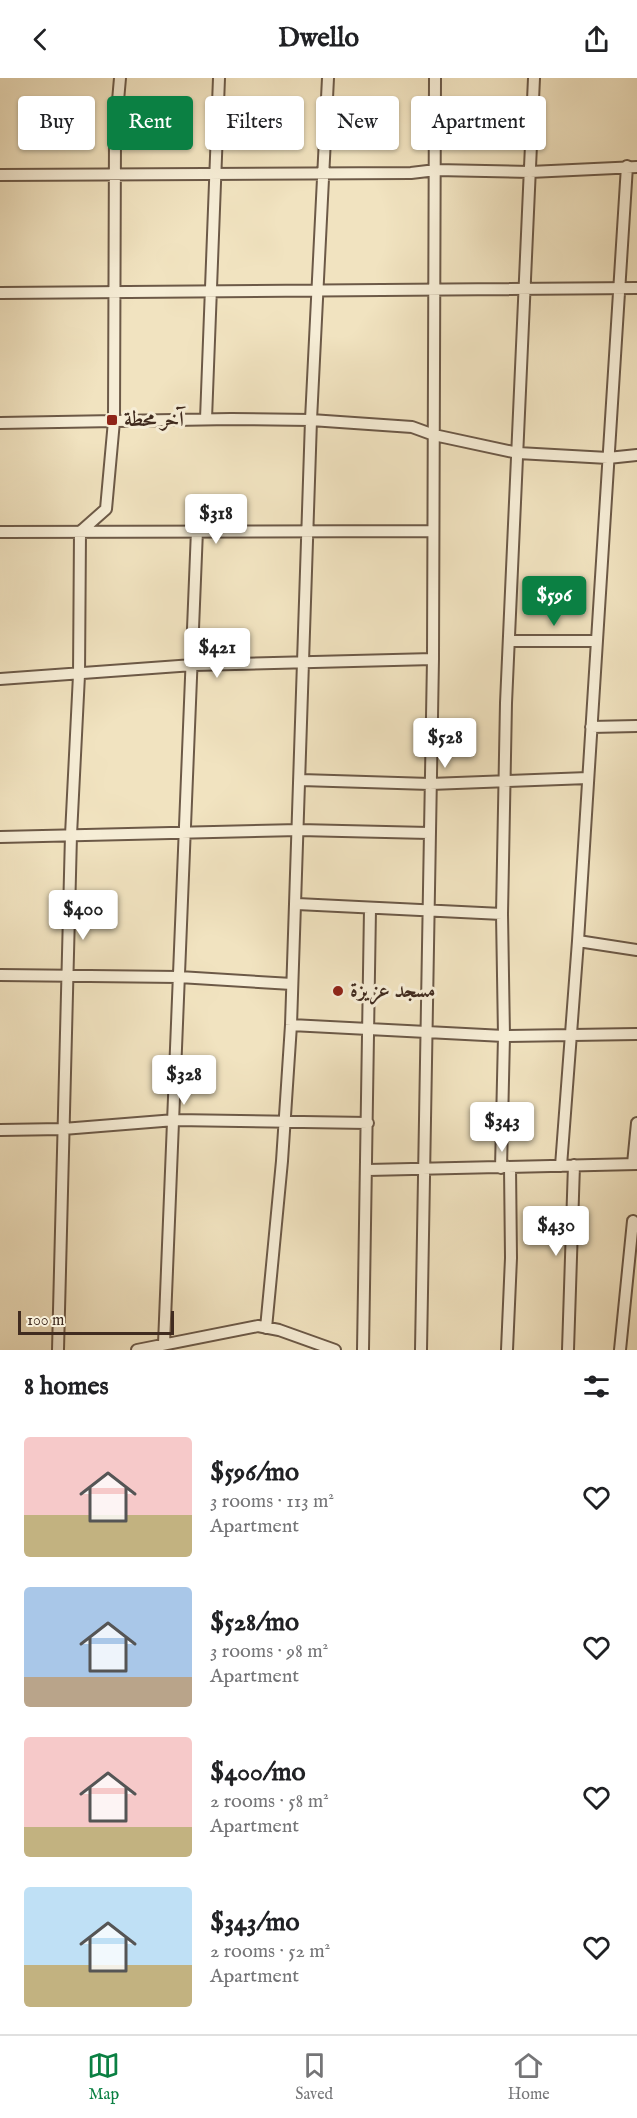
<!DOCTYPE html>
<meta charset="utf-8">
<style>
body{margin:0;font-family:"IM FELL English",Amiri,serif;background:#f6f6f6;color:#202124;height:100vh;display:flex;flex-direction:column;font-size:22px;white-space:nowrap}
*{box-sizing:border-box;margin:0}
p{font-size:20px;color:#757577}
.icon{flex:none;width:33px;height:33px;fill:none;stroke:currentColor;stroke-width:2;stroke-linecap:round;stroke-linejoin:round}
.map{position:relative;height:1272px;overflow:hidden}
.sheet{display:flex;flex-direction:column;background:#fff;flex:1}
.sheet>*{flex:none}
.top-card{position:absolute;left:18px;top:18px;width:602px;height:54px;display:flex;gap:12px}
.scale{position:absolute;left:18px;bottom:15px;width:156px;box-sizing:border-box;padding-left:6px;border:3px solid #402b1f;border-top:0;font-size:16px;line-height:21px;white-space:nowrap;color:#402b1f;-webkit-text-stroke:4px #f6edd6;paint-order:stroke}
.price{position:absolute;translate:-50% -51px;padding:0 14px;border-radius:6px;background:#fff;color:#222;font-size:20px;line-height:39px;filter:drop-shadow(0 2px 3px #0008)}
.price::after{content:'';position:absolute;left:50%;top:36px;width:18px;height:14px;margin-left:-9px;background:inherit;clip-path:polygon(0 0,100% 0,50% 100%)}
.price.current{background:#0b8043;color:#fff}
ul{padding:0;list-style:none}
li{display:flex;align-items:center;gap:18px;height:150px;padding:0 24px}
li span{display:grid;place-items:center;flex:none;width:168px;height:120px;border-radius:6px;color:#555}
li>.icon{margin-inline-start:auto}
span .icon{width:72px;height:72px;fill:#fffc;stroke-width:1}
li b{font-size:26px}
h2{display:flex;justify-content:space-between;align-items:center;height:72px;padding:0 24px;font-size:26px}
.tag{padding:0 21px;border-radius:6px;background:#fff;box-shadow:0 2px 4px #0004;font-size:21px;line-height:54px}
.tag.current{background:#0b8043;color:#fff}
header{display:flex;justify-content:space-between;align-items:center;height:78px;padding:0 24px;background:#fff;font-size:27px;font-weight:700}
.menu{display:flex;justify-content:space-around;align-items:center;height:84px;border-top:2px solid #e0e0e0;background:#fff;font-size:16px;color:#757577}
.menu a{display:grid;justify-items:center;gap:3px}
.menu .current{color:#0b8043}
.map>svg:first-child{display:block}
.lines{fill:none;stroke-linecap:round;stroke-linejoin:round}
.street-casing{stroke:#6c5947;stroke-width:14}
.street{stroke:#f6edd6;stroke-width:10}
.poi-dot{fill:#8f2418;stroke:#f6edd6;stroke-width:2}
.labels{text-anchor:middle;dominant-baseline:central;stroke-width:6;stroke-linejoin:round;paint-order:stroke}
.poi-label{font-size:21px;font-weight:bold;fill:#402b1f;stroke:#f6edd6;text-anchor:start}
</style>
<header><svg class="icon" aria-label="back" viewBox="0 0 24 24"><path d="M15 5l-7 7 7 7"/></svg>Dwello<svg class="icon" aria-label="share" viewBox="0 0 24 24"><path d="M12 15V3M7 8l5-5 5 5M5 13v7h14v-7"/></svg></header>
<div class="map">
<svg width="637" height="1272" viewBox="0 0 637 1272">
<rect width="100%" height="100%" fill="#f1e3c0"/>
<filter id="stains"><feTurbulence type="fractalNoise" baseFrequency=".00333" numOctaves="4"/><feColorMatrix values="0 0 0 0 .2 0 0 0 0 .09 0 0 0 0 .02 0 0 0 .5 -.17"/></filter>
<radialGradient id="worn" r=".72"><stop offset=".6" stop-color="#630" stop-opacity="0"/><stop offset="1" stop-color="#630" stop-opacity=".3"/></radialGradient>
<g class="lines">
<defs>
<path id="street" d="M0,97L411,95L436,92L530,94L637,89
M0,215L637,210
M206,341L219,0
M0,345L231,341L311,342L412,349L434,357L518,375L608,380L637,377
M0,454L432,453
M511,563H596
M0,601L193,587L433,581
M591,649L637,648
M301,702L430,706L588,700
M0,759L299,752L429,755
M297,826L502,836L504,958L501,1090
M502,836L506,625L534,0
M578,863L637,872
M0,897L179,899L292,906
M291,947L504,958L637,956
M0,1052L63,1051L175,1042L368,1045
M633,1086L637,1045
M561,1088L578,863L627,88
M368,1092L637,1086
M266,1250L282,1083L291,947L311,342L328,0
M164,1266L197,452
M58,1272L71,757L79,597L80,454L106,431L114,343L115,57L120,0
M137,1272L258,1248L279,1252L335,1272
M363,1272L370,831
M421,1272L433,581L435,0
M507,1272L511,1180L510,1089
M568,1272L574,1087
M620,1272L633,1143"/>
</defs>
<!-- street casing -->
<use href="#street" class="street-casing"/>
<!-- street -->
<use href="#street" class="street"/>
</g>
<!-- markers -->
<g class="poi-dot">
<rect x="106" y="336" width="12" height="12" rx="3"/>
<circle cx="338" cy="913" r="6"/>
</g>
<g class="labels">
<!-- poi labels -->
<g class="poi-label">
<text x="124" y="342">آخر محطة</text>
<text x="350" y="913">مسجد عزيزة</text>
</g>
</g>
<rect width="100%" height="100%" filter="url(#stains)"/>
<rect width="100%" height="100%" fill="url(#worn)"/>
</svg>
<div class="scale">100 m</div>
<b class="price" style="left:216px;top:467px">$318</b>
<b class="price current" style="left:554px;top:549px">$596</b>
<b class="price" style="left:217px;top:601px">$421</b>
<b class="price" style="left:445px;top:691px">$528</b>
<b class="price" style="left:83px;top:863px">$400</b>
<b class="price" style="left:184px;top:1028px">$328</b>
<b class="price" style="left:502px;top:1075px">$343</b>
<b class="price" style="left:556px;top:1179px">$430</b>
<div class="top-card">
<a class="tag">Buy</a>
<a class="tag current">Rent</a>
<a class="tag">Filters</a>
<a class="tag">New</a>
<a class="tag">Apartment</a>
</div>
</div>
<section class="sheet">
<h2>8 homes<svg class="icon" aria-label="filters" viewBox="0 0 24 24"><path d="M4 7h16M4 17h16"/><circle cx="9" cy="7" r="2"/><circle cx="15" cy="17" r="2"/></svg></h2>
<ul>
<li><span style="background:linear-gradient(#f6c9c9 65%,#c2b280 0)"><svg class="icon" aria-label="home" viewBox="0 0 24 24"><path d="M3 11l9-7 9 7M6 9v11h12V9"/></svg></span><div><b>$596/mo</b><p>3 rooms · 113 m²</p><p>Apartment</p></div><svg class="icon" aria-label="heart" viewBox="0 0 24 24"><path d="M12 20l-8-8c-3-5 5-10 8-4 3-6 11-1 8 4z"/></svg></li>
<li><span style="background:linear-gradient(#a9c7e8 75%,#b9a48a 0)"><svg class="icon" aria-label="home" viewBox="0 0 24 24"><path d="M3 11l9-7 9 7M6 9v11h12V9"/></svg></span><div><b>$528/mo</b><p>3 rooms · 98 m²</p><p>Apartment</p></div><svg class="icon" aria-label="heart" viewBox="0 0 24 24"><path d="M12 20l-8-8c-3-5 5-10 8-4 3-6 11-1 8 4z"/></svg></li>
<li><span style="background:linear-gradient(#f6c9c9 75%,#c2b280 0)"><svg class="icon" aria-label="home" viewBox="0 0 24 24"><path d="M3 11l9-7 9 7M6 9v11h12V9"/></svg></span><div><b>$400/mo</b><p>2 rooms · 58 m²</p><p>Apartment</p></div><svg class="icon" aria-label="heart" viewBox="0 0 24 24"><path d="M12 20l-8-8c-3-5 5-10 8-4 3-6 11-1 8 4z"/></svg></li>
<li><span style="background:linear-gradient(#bfe0f5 65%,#c2b280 0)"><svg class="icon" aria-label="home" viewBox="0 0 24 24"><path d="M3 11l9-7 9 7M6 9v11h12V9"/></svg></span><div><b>$343/mo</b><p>2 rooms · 52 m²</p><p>Apartment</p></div><svg class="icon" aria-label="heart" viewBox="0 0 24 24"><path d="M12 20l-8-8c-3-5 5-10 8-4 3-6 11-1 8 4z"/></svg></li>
</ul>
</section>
<nav class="menu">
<a class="current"><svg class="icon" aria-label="map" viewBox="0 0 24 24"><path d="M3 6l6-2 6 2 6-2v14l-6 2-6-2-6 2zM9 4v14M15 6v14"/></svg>Map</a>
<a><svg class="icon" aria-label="saved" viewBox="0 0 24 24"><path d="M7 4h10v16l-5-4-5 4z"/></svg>Saved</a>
<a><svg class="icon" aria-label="home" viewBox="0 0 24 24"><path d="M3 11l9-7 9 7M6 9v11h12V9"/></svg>Home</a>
</nav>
